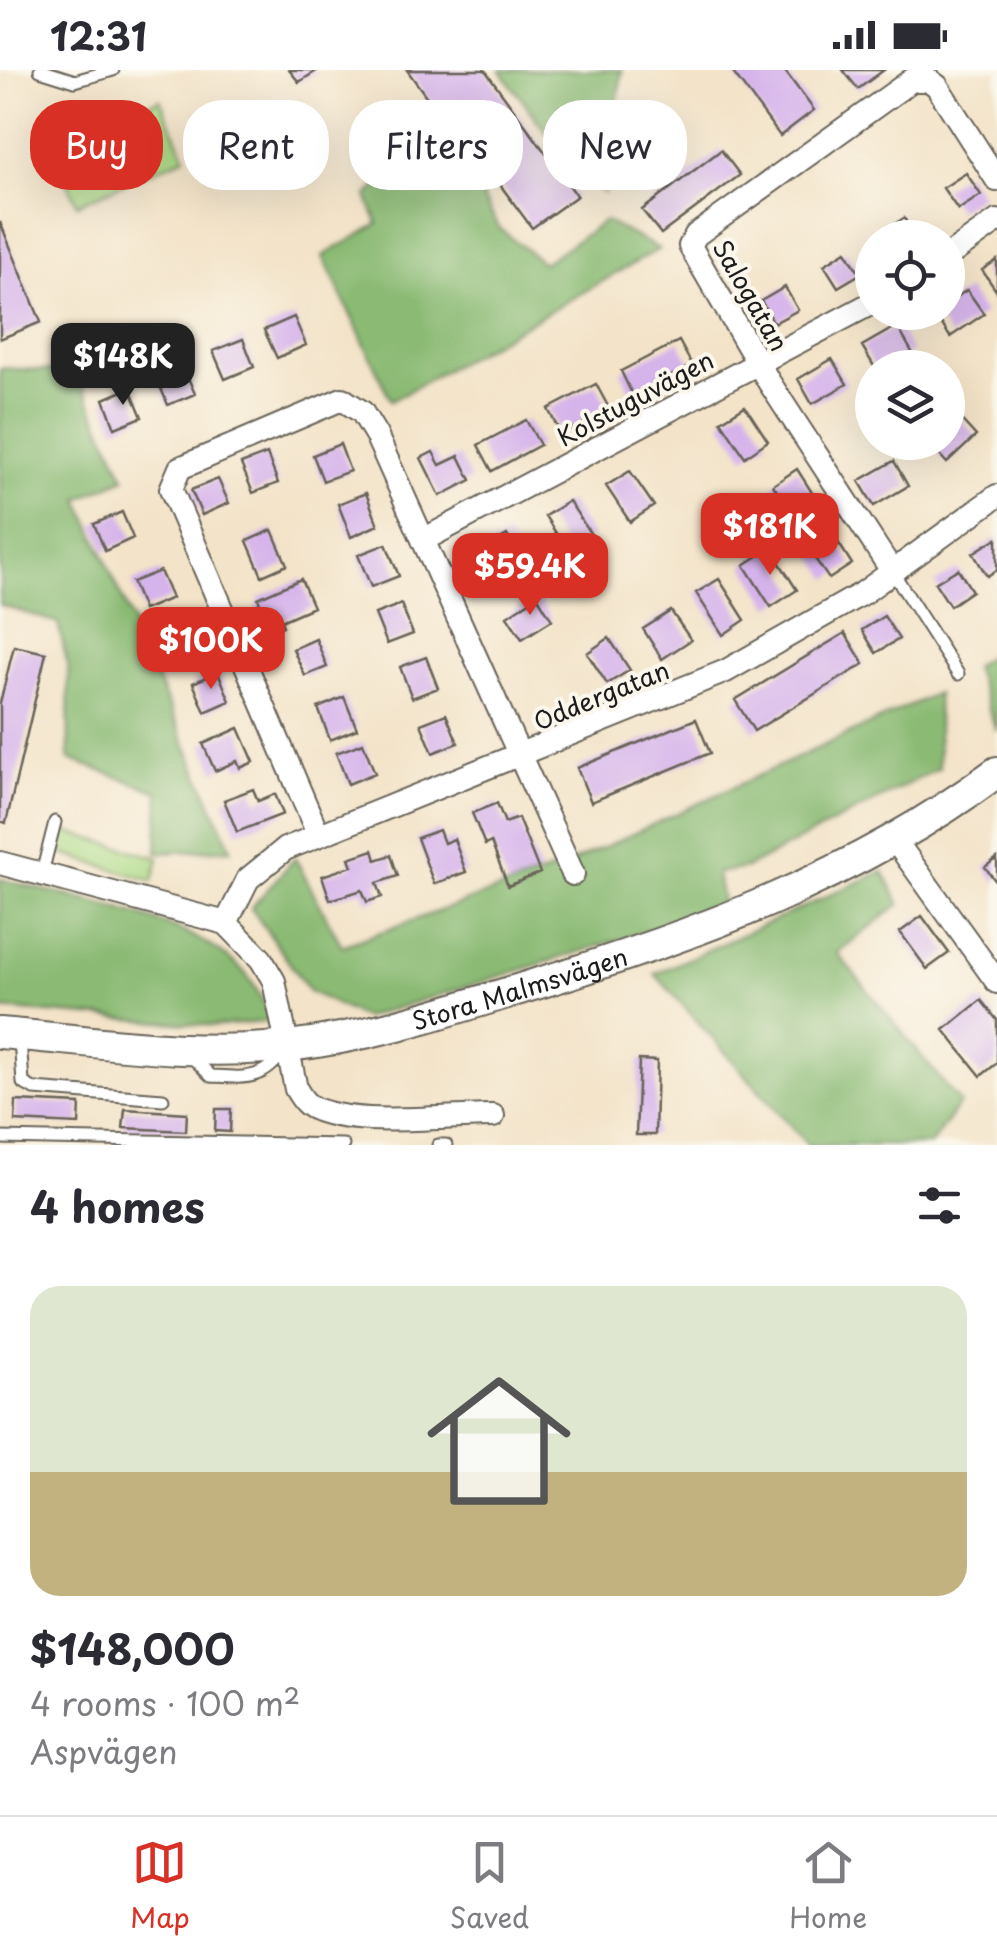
<!DOCTYPE html>
<meta charset="utf-8">
<style>
body{margin:0;font-family:"Playpen Sans",sans-serif;background:#f2f2f3;color:#2b2b33;height:100vh;display:flex;flex-direction:column;font-size:38px;white-space:nowrap}
*{box-sizing:border-box;margin:0}
p{font-size:32px;color:#7c7c81}
.icon{flex:none;width:55px;height:55px;fill:none;stroke:currentColor;stroke-width:2;stroke-linecap:round;stroke-linejoin:round}
.map{position:relative;height:1075px;overflow:hidden}
.panel{display:flex;flex-direction:column;background:#fff;flex:1}
.panel>*{flex:none}
.guide{position:absolute;left:30px;top:30px;width:938px;height:90px;display:flex;gap:20px}
.buttons{position:absolute;left:855px;top:150px;display:grid;gap:20px}
.buttons a{display:grid;place-items:center;width:110px;height:110px;border-radius:50%;background:#fff;box-shadow:0 10px 40px #0002;font-size:50px}
.price{position:absolute;translate:-50% -85px;padding:0 22px;border-radius:20px;background:#d93025;color:#fff;font-size:32px;line-height:65px;filter:drop-shadow(0 2px 5px #0008)}
.price::after{content:'';position:absolute;left:50%;top:60px;width:30px;height:22px;margin-left:-15px;background:inherit;clip-path:polygon(0 0,100% 0,50% 100%)}
.price.current{background:#222;color:#fff}
ul{padding:0;list-style:none}
li{display:grid;align-content:center;gap:20px;height:530px;padding:0 30px}
li+li{border-top:2px solid #e1e1e2}
li span{display:grid;place-items:center;height:310px;border-radius:30px;color:#555}
li>.icon{margin-inline-start:auto}
span .icon{width:180px;height:180px;fill:#fffc;stroke-width:1}
li b{font-size:42px}
h2{display:flex;justify-content:space-between;align-items:center;height:120px;padding:0 30px;font-size:42px}
.tag{padding:0 35px;border-radius:40px;background:#fff;box-shadow:0 10px 40px #0002;font-size:35px;line-height:90px}
.tag.current{background:#d93025;color:#fff}
.status{display:flex;justify-content:space-between;align-items:center;height:70px;padding:0 50px;background:#fff;direction:ltr}
.status svg{height:28px;fill:currentColor}
.tabs{display:flex;justify-content:space-around;align-items:center;height:140px;border-top:2px solid #e1e1e2;background:#fff;font-size:28px;color:#7c7c81}
.tabs a{display:grid;justify-items:center;gap:5px}
.tabs .current{color:#d93025}
.map>svg:first-child{display:block}
.green{fill:#adda86;stroke:#647b51;stroke-width:2.5}
.forest{fill:#8aba73;stroke:#536b48;stroke-width:2.5}
.building{fill:#d5b3eb}
.lines{fill:none;stroke-linecap:round;stroke-linejoin:round}
.lane-casing{stroke:#676258;stroke-width:15}
.street-casing{stroke:#676258;stroke-width:26}
.secondary-casing{stroke:#676258;stroke-width:34}
.lane{stroke:#fff;stroke-width:11}
.street{stroke:#fff;stroke-width:22}
.secondary{stroke:#fff;stroke-width:30}
.labels{text-anchor:middle;dominant-baseline:central;stroke-width:8;stroke-linejoin:round;paint-order:stroke}
.street-label{font-size:25px;fill:#1c1c1c;stroke:#fbf7ec}
</style>
<div class="status"><b>12:31</b><svg viewBox="0 0 49 12"><path d="M0 12V9h3v3zM5 12V6h3v6zM10 12V3h3v9zM15 12V0h3v12zM26 1h20v11H26zM47 4h2v5h-2z"/></svg></div>
<div class="map">
<svg width="997" height="1075" viewBox="0 0 997 1075">
<rect width="100%" height="100%" fill="#fbf7ec"/>
<filter id="ink" filterUnits="userSpaceOnUse"><feTurbulence type="fractalNoise" baseFrequency=".01" numOctaves="2"/><feDisplacementMap in="SourceGraphic" scale="20" xChannelSelector="R" yChannelSelector="G"/><feConvolveMatrix kernelMatrix="1 2 1 2 8 2 1 2 1" color-interpolation-filters="sRGB"/></filter>
<filter id="wash" filterUnits="userSpaceOnUse"><feTurbulence type="fractalNoise" baseFrequency=".0048" numOctaves="4" result="noise"/><feDisplacementMap in="SourceGraphic" scale="40" xChannelSelector="R" yChannelSelector="G"/><feGaussianBlur stdDeviation="2.25" result="paint"/><feColorMatrix in="noise" values="0 0 0 0 0 0 0 0 0 0 0 0 0 0 0 0 0 1.4 0 .05"/><feComposite in="paint" operator="in"/></filter>
<g filter="url(#wash)">
<rect width="100%" height="100%" fill="#f3e3c8"/>
<!-- green -->
<path class="green" d="M160,29L185,87L77,134L52,76Z
M61,760L159,788L153,811L56,782Z"/>
<!-- forest -->
<path class="forest" d="M500,0H622L604,123L579,107Z
M459,63L476,73L461,86L499,158L543,193L605,151L659,179L391,331L323,186L378,154L367,126L408,88Z
M0,298L76,302L125,408L79,429L231,779L157,783L159,722L69,689L68,596L58,553L0,535Z
M997,579V659L996,660L974,597Z
M937,623L939,698L746,798L717,803L723,838L364,948L309,921L251,838L295,788L342,876L559,798Z
M883,801L900,834L837,883L960,1033L930,1075H808L655,904Z
M0,809C73,829 185,845 240,898C254,911 264,934 274,951L217,956L0,939Z"/>
<g id="blocks">
<!-- building -->
<path class="building" d="M289,0H318L299,12Z
M407,0H485L577,126L532,158L475,81L496,65L473,36L447,55Z
M731,0H784L814,40L780,66Z
M843,0H884L858,19Z
M721,80L740,105L661,164L642,140Z
M966,103L981,125L958,140L943,118Z
M904,148L916,168H878L877,165Z
M0,152L41,252L0,269Z
M846,181L860,204L838,217L824,195Z
M997,190V222L982,200Z
M785,217L798,240L774,253L761,231Z
M967,220L984,244L950,267L934,242H948V233Z
M294,247L306,275L277,288L264,260Z
M897,256L912,282L884,298H875L862,276Z
M243,269L254,297L225,309L213,281Z
M679,271L692,295L633,326L621,301Z
M832,289L847,314L812,334L798,309Z
M183,296L195,324L168,335L156,307Z
M596,314L610,340L561,364L548,339Z
M130,318L142,347L115,358L104,329Z
M745,336L768,371L745,387L721,351Z
M956,344L976,366L947,393L928,372H948V353Z
M526,350L540,375L492,401L478,375Z
M340,374L350,401L323,411L313,385Z
M433,382L440,395L459,386L471,410L440,426L421,388Z
M267,384L278,413L253,423L241,394Z
M894,391L908,416L874,436L859,411Z
M797,399L820,435L796,450L773,415Z
M630,401L654,436L630,452L606,416Z
M218,409L229,433L202,445L191,420Z
M366,423L378,455L351,467L338,434Z
M569,431L592,466L568,482L545,446Z
M122,442L133,468L105,481L94,454Z
M829,458L852,494L829,509L805,474Z
M272,460L287,495L262,506L247,471Z
M507,465L521,490L491,507L477,482Z
M997,468V500L987,506L973,483Z
M386,474L399,506L371,517L358,485Z
M770,478L797,520L771,537L744,495Z
M958,499L972,521L950,536L935,513Z
M160,501L172,528L143,540L132,512Z
M301,509L313,537L281,551L283,556L267,564L255,536L260,534L258,528Z
M719,509L745,550L723,565L696,523Z
M537,526L552,550L522,569L507,546Z
M401,534L413,564L387,574L375,544Z
M671,541L691,570L662,589L643,559Z
M884,546L899,569L876,583L862,560Z
M196,553L208,581L183,592L178,579L166,584L159,568Z
M845,563L864,594L754,661L735,630Z
M609,568L630,600L607,614L587,583Z
M316,569L327,597L305,606L293,579Z
M14,576L46,583L6,753L0,751V633Z
M426,587L438,618L412,628L400,597Z
M218,602L230,631L205,642L193,613Z
M344,627L357,659L330,670L318,638Z
M446,644L458,673L433,683L421,654Z
M696,649L710,683L591,732L577,698Z
M239,658L254,692L240,698L237,691L215,701L203,674Z
M363,673L375,703L348,714L336,683Z
M253,719L258,731L275,724L283,744L237,762L224,730Z
M497,733L505,753L518,748L540,803L508,816L491,772L485,775L472,743Z
M439,760L444,773L454,769L466,802L434,814L417,768Z
M373,780L376,790L391,785L398,806L377,813L382,827L367,832L362,820L330,830L322,806L352,796L349,788Z
M997,788V813L985,797Z
M922,846L949,883L927,899L900,862Z
M981,930L997,950V993L981,1006L944,960Z
M639,990L657,991L655,1065H636Z
M16,1031L80,1034L79,1054L15,1051Z
M125,1039L187,1043L186,1061L123,1058Z
M216,1039H231L230,1062L215,1061Z"/>
</g>
</g>
<g filter="url(#ink)">
<use href="#blocks" fill-opacity="0" stroke="#676258" stroke-width="2.5"/>
<g class="lines">
<defs>
<path id="lane" d="M40,0L75,11L113,0
M892,501L958,604
M42,803L55,752
M20,969L23,1013L34,1019L163,1029
M190,985L211,1006C247,1008 263,1011 285,980
M0,1068L343,1075
M438,1075H446"/>
<path id="street" d="M948,186L997,151
M423,470L872,233
M892,501L769,312L690,176L696,165L912,10H929L937,16L997,110
M318,764L171,419L180,398L342,329L362,342L376,365L573,804
M894,769L997,912
M0,793L226,853L261,889L274,911L296,1019C302,1029 306,1036 318,1040C363,1057 444,1046 493,1046
M226,853L248,809L285,779L726,601L863,523L997,426"/>
<g id="secondary">
<path id="s1" d="M0,963C95,971 192,987 288,976C369,967 445,942 523,918C691,867 854,808 997,702"/>
</g>
</defs>
<!-- lane casing -->
<use href="#lane" class="lane-casing"/>
<!-- street casing -->
<use href="#street" class="street-casing"/>
<!-- secondary casing -->
<use href="#secondary" class="secondary-casing"/>
<!-- lane -->
<use href="#lane" class="lane"/>
<!-- street -->
<use href="#street" class="street"/>
<!-- secondary -->
<use href="#secondary" class="secondary"/>
</g>
</g>
<g class="labels">
<!-- street labels -->
<g class="street-label">
<text transform="translate(751 225) rotate(60)">Salogatan</text>
<text transform="translate(635 328) rotate(-28)">Kolstuguvägen</text>
<text transform="translate(601 625) rotate(-22)">Oddergatan</text>
<text stroke="none"><textPath href="#s1" startOffset="528">Stora Malmsvägen</textPath></text>
</g>
</g>
</svg>
<div class="buttons">
<a><svg class="icon" aria-label="locate" viewBox="0 0 24 24"><circle cx="12" cy="12" r="6"/><path d="M12 2v4M12 18v4M2 12h4M18 12h4"/></svg></a>
<a><svg class="icon" aria-label="layers" viewBox="0 0 24 24"><path d="M12 4l9 5-9 5-9-5zM3 14l9 5 9-5"/></svg></a>
</div>
<b class="price current" style="left:123px;top:338px">$148K</b>
<b class="price" style="left:770px;top:508px">$181K</b>
<b class="price" style="left:530px;top:548px">$59.4K</b>
<b class="price" style="left:211px;top:622px">$100K</b>
<div class="guide">
<a class="tag current">Buy</a>
<a class="tag">Rent</a>
<a class="tag">Filters</a>
<a class="tag">New</a>
</div>
</div>
<section class="panel">
<h2>4 homes<svg class="icon" aria-label="filters" viewBox="0 0 24 24"><path d="M4 7h16M4 17h16"/><circle cx="9" cy="7" r="2"/><circle cx="15" cy="17" r="2"/></svg></h2>
<ul>
<li><span style="background:linear-gradient(#dfe7d0 60%,#c2b280 0)"><svg class="icon" aria-label="home" viewBox="0 0 24 24"><path d="M3 11l9-7 9 7M6 9v11h12V9"/></svg></span><div><b>$148,000</b><p>4 rooms · 100 m²</p><p>Aspvägen</p></div></li>
</ul>
</section>
<nav class="tabs">
<a class="current"><svg class="icon" aria-label="map" viewBox="0 0 24 24"><path d="M3 6l6-2 6 2 6-2v14l-6 2-6-2-6 2zM9 4v14M15 6v14"/></svg>Map</a>
<a><svg class="icon" aria-label="saved" viewBox="0 0 24 24"><path d="M7 4h10v16l-5-4-5 4z"/></svg>Saved</a>
<a><svg class="icon" aria-label="home" viewBox="0 0 24 24"><path d="M3 11l9-7 9 7M6 9v11h12V9"/></svg>Home</a>
</nav>
